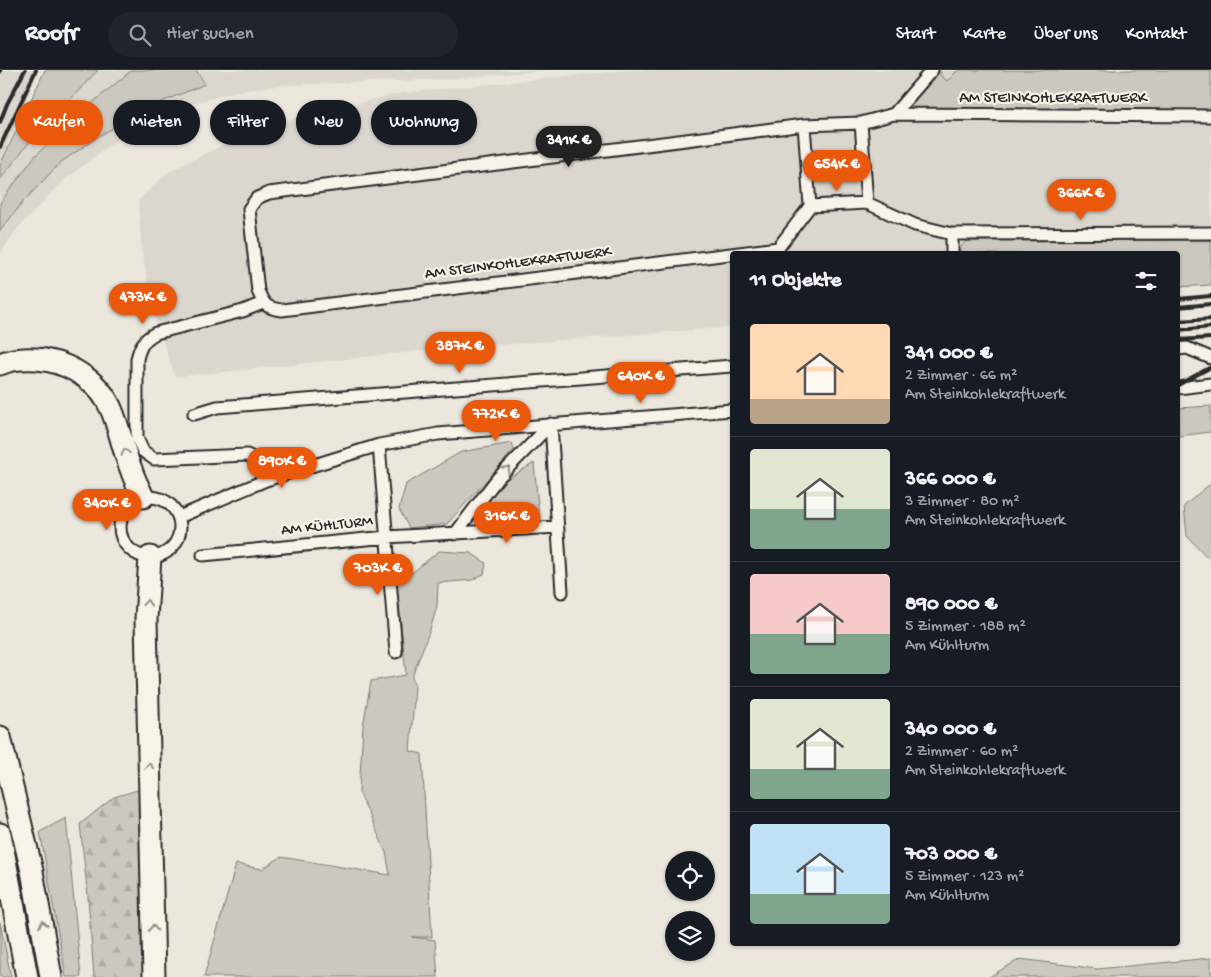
<!DOCTYPE html>
<html lang="de">
<meta charset="utf-8">
<style>
body{margin:0;font-family:"Gochi Hand",sans-serif;background:#20242c;color:#f1f3f6;height:100vh;display:flex;flex-direction:column;font-size:19px;white-space:nowrap}
*{box-sizing:border-box;margin:0}
p{font-size:16px;color:#9ea1a6}
.icon{flex:none;width:28px;height:28px;fill:none;stroke:currentColor;stroke-width:2;stroke-linecap:round;stroke-linejoin:round}
.map{position:relative;flex:1;overflow:hidden}
.side{position:absolute;left:730px;top:181px;width:450px;height:695px;display:flex;flex-direction:column;background:#171b24;border-radius:5px;box-shadow:0 1px 4px #0004}
.side>*{flex:none}
.top-card{position:absolute;left:15px;top:30px;width:475px;height:45px;display:flex;gap:10px}
.fabs{position:absolute;left:665px;top:781px;display:grid;gap:10px}
.fabs a{display:grid;place-items:center;width:50px;height:50px;border-radius:50%;background:#171b24;box-shadow:0 1px 4px #0004;font-size:25px}
.price{position:absolute;translate:-50% -42px;padding:0 11px;border-radius:18px;background:#ea580c;color:#fff;font-size:16px;line-height:32px;filter:drop-shadow(0 1px 2px #0008)}
.price::after{content:'';position:absolute;left:50%;top:30px;width:15px;height:11px;margin-left:-8px;background:inherit;clip-path:polygon(0 0,100% 0,50% 100%)}
.price.current{background:#222;color:#fff}
ul{padding:0;list-style:none}
li{display:flex;align-items:center;gap:15px;height:125px;padding:0 20px}
li+li{border-top:1px solid #363941}
li span{display:grid;place-items:center;flex:none;width:140px;height:100px;border-radius:5px;color:#555}
li>.icon{margin-inline-start:auto}
span .icon{width:60px;height:60px;fill:#fffc;stroke-width:1}
li b{font-size:21px}
h2{display:flex;justify-content:space-between;align-items:center;height:60px;padding:0 20px;font-size:21px}
.chip{padding:0 18px;border-radius:22px;background:#171b24;box-shadow:0 1px 4px #0004;font-size:18px;line-height:45px}
.chip.current{background:#ea580c;color:#fff}
header{display:flex;align-items:center;gap:30px;box-sizing:border-box;height:70px;padding:0 25px;background:#171b24;border-bottom:1px solid #363941}
header strong{font-size:24px}
nav{display:flex;gap:28px;margin-inline-start:auto;font-size:18px}
.search{width:350px;height:45px;background:#20242c;display:flex;align-items:center;gap:12px;box-sizing:border-box;padding:0 18px;border-radius:28px;color:#9ea1a6;font-size:19px}
.map>svg:first-child{display:block}
.built{fill:#dbd7ce}
.green{fill:#cbc8bf;stroke:#7b7a75}
.forest{fill:url(#forest-firs);stroke:#7b7a75}
.lines{fill:none;stroke-linecap:round;stroke-linejoin:round}
.minor-casing{stroke:#2b2b2b;stroke-width:15}
.motorway-casing{stroke:#2b2b2b;stroke-width:25}
.minor{stroke:#f7f3e8;stroke-width:11}
.motorway{stroke:#f7f3e8;stroke-width:21}
.rail{stroke:#2b2b2b;stroke-width:4}
.oneway{stroke:#918f8a}
.labels{text-anchor:middle;dominant-baseline:central;stroke-width:4.5;stroke-linejoin:round;paint-order:stroke}
.street-label{font-size:16px;fill:#2b2b2b;stroke:#f7f3e8}
</style>
<header>
<strong>Roofr</strong>
<div class="search"><svg class="icon" aria-label="search" viewBox="0 0 24 24"><circle cx="10" cy="10" r="6"/><path d="M15 15l6 6"/></svg>Hier suchen</div>
<nav><a>Start</a><a>Karte</a><a>Über uns</a><a>Kontakt</a></nav>
</header>
<div class="map">
<svg width="1211" height="907" viewBox="0 0 1211 907">
<defs>
<pattern id="forest-firs" width="22" height="20" patternUnits="userSpaceOnUse" patternTransform="scale(1.25)"><rect width="22" height="20" fill="#cbc8bf"/><path d="M5 1l3.5 6h-7zM16 11l3.5 6h-7z" fill="#aeaca4"/></pattern>
</defs>
<rect width="100%" height="100%" fill="#ebe7dd"/>
<filter id="ink" filterUnits="userSpaceOnUse"><feTurbulence type="fractalNoise" baseFrequency=".02" numOctaves="2"/><feDisplacementMap in="SourceGraphic" scale="10" xChannelSelector="R" yChannelSelector="G"/><feConvolveMatrix kernelMatrix="1 2 1 2 8 2 1 2 1" color-interpolation-filters="sRGB"/></filter>
<g filter="url(#ink)">
<!-- built -->
<path class="built" d="M0,0H39L0,92Z
M98,0H132L85,39L35,86L0,133V110L26,76Z
M196,0H550L451,9L284,15L238,21L195,33L155,48L108,76L63,111L18,158L0,184V161L23,132L61,92L101,65L149,37L204,15Z
M628,0H1211V170L966,171L960,177V184H732V257L421,281L175,307L154,244L142,183L138,131L167,103L240,66L304,45L402,23Z"/>
<!-- green -->
<path class="green" d="M45,0H98L26,76L0,110V95Z
M132,0H196L205,14L149,37L101,65L61,92L23,132L0,161V133L35,86L85,39Z
M937,0L941,2L940,5L947,11L958,0H1211V41H912L908,36Z
M1211,170V215L1178,217V184H960V178L966,171Z
M1211,336V362L1178,366V338Z
M512,373L514,380L447,454L409,458L399,439L406,414L461,382Z
M534,393L539,446L474,450L499,414Z
M1211,414V491L1187,466L1184,436L1205,418Z
M439,481L471,483L486,493L484,504L472,510L438,513L437,536L431,557L412,607L415,616L410,681L422,684L432,867H412L435,870L438,907H204L236,794L262,799L281,787L390,805L386,782L359,722L363,656L371,611L406,605L397,515Z
M66,748L81,907H66L40,762Z
M0,852L11,907H0Z
M1211,888V907H989L1020,889L1097,899Z"/>
<!-- forest -->
<path class="forest" d="M141,719L144,907H94L88,827L80,754L114,727Z"/>
<g class="lines">
<defs>
<path id="minor" d="M894,44L1211,46
M804,55L810,136L867,133L861,53
M867,133L915,155L952,164L1211,163
M810,136L778,178L282,240C266,238 264,235 258,221L249,139L257,128L269,123L804,55L861,53L894,44L932,0
M952,184V164
M263,233L243,241L156,263C144,269 140,276 137,289V368L143,381L154,389L247,385L259,391L266,410
M1178,279L1187,278L1211,288
M1178,318L1211,314
M194,344L217,337L732,296
M551,354L562,522
M379,375L396,582
M120 457a30 30 0 1 1 60 0a30 30 0 1 1-60 0Z
M179,447L266,410L379,375L438,364L732,340
M455,464L497,409L551,354
M203,485L387,467L557,457"/>
<path id="motorway" d="M0,294C14,288 30,288 45,290C73,295 101,313 112,341C120,360 123,380 131,399C134,409 139,418 143,427
M150,487L146,549L154,907
M0,667L32,801L51,907
M0,764L27,907"/>
</defs>
<!-- minor casing -->
<use href="#minor" class="minor-casing"/>
<!-- motorway casing -->
<use href="#motorway" class="motorway-casing"/>
<!-- minor -->
<use href="#minor" class="minor"/>
<!-- motorway -->
<use href="#motorway" class="motorway"/>
<!-- rail -->
<path class="rail" d="M0,2V0
M0,52L7,34L25,0
M0,77L36,0
M1178,229L1211,226
M1178,237L1211,234
M1178,251L1211,249
M1178,260L1211,257
M1178,270L1211,268
M1178,315L1211,297"/>
</g>
<!-- one-way arrows -->
<defs><path id="oneway-chevron" d="M-2-3.5L2.5 0L-2 3.5" fill="none" stroke-width="1.6" stroke-linecap="round" stroke-linejoin="round" transform="scale(1.25)"/></defs>
<g class="oneway">
<use href="#oneway-chevron" transform="translate(125 382) rotate(-108)"/>
<use href="#oneway-chevron" transform="translate(507 399) rotate(-45)"/>
<use href="#oneway-chevron" transform="translate(147 533) rotate(-86)"/>
<use href="#oneway-chevron" transform="translate(149 696) rotate(-91)"/>
<use href="#oneway-chevron" transform="translate(43 854) rotate(-100)"/>
<use href="#oneway-chevron" transform="translate(153 858) rotate(-91)"/>
</g>
</g>
<g class="labels">
<!-- street labels -->
<g class="street-label">
<text x="1053" y="29">AM STEINKOHLEKRAFTWERK</text>
<text transform="translate(518 194) rotate(-7)">AM STEINKOHLEKRAFTWERK</text>
<text transform="translate(327 457) rotate(-6)">AM KÜHLTURM</text>
</g>
</g>
</svg>
<div class="fabs">
<a><svg class="icon" aria-label="locate" viewBox="0 0 24 24"><circle cx="12" cy="12" r="6"/><path d="M12 2v4M12 18v4M2 12h4M18 12h4"/></svg></a>
<a><svg class="icon" aria-label="layers" viewBox="0 0 24 24"><path d="M12 4l9 5-9 5-9-5zM3 14l9 5 9-5"/></svg></a>
</div>
<b class="price current" style="left:569px;top:98px">341K €</b>
<b class="price" style="left:837px;top:122px">654K €</b>
<b class="price" style="left:1081px;top:151px">366K €</b>
<b class="price" style="left:143px;top:255px">473K €</b>
<b class="price" style="left:460px;top:304px">387K €</b>
<b class="price" style="left:641px;top:334px">640K €</b>
<b class="price" style="left:496px;top:372px">772K €</b>
<b class="price" style="left:282px;top:419px">890K €</b>
<b class="price" style="left:107px;top:461px">340K €</b>
<b class="price" style="left:507px;top:474px">316K €</b>
<b class="price" style="left:378px;top:526px">703K €</b>
<div class="top-card">
<a class="chip current">Kaufen</a>
<a class="chip">Mieten</a>
<a class="chip">Filter</a>
<a class="chip">Neu</a>
<a class="chip">Wohnung</a>
</div>
<section class="side">
<h2>11 Objekte<svg class="icon" aria-label="filters" viewBox="0 0 24 24"><path d="M4 7h16M4 17h16"/><circle cx="9" cy="7" r="2"/><circle cx="15" cy="17" r="2"/></svg></h2>
<ul>
<li><span style="background:linear-gradient(#ffd9b3 75%,#b9a48a 0)"><svg class="icon" aria-label="home" viewBox="0 0 24 24"><path d="M3 11l9-7 9 7M6 9v11h12V9"/></svg></span><div><b>341 000 €</b><p>2 Zimmer · 66 m²</p><p>Am Steinkohlekraftwerk</p></div></li>
<li><span style="background:linear-gradient(#dfe7d0 60%,#7fa58c 0)"><svg class="icon" aria-label="home" viewBox="0 0 24 24"><path d="M3 11l9-7 9 7M6 9v11h12V9"/></svg></span><div><b>366 000 €</b><p>3 Zimmer · 80 m²</p><p>Am Steinkohlekraftwerk</p></div></li>
<li><span style="background:linear-gradient(#f6c9c9 60%,#7fa58c 0)"><svg class="icon" aria-label="home" viewBox="0 0 24 24"><path d="M3 11l9-7 9 7M6 9v11h12V9"/></svg></span><div><b>890 000 €</b><p>5 Zimmer · 188 m²</p><p>Am Kühlturm</p></div></li>
<li><span style="background:linear-gradient(#dfe7d0 70%,#7fa58c 0)"><svg class="icon" aria-label="home" viewBox="0 0 24 24"><path d="M3 11l9-7 9 7M6 9v11h12V9"/></svg></span><div><b>340 000 €</b><p>2 Zimmer · 60 m²</p><p>Am Steinkohlekraftwerk</p></div></li>
<li><span style="background:linear-gradient(#bfe0f5 70%,#7fa58c 0)"><svg class="icon" aria-label="home" viewBox="0 0 24 24"><path d="M3 11l9-7 9 7M6 9v11h12V9"/></svg></span><div><b>703 000 €</b><p>5 Zimmer · 123 m²</p><p>Am Kühlturm</p></div></li>
</ul>
</section>
</div>
